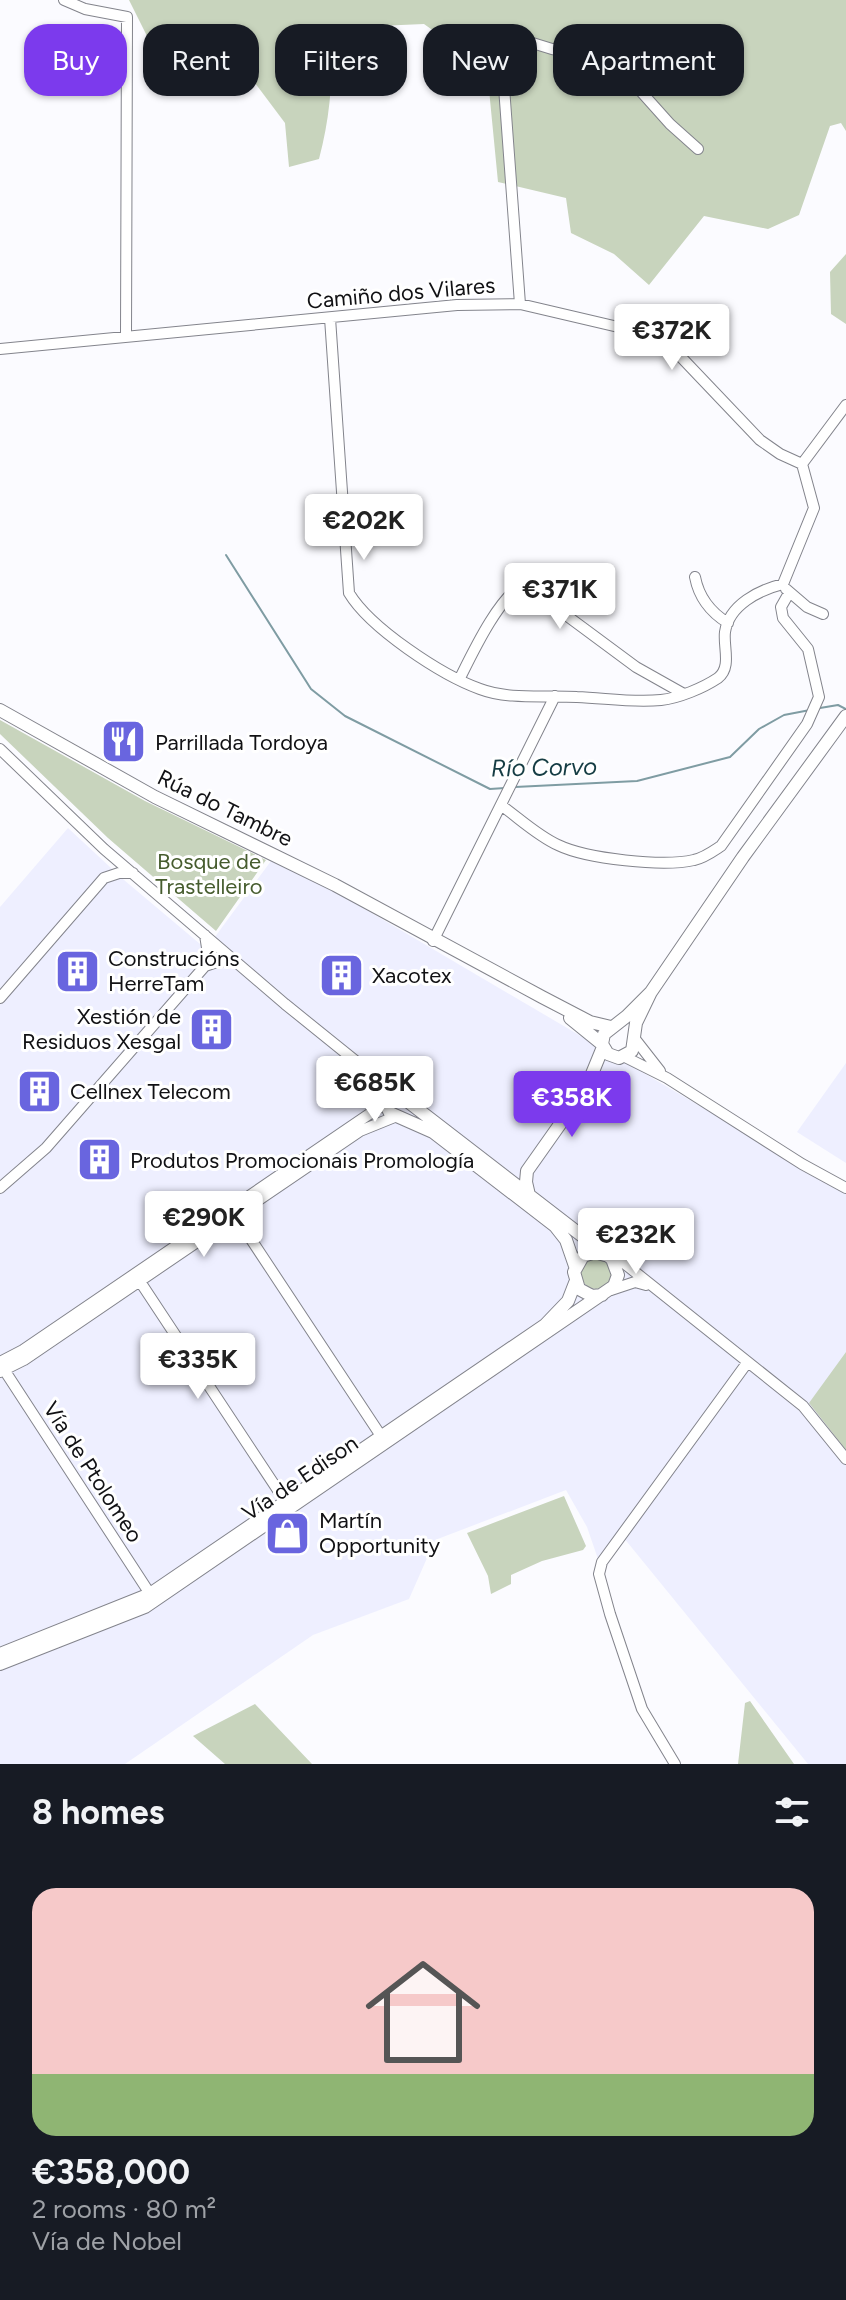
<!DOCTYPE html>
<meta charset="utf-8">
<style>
body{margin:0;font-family:Figtree,sans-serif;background:#242831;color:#f1f3f6;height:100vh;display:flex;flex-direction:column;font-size:30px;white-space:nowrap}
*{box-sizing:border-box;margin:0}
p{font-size:26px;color:#9ea1a6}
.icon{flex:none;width:44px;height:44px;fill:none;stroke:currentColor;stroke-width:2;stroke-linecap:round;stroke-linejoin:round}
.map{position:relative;height:1764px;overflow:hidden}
.details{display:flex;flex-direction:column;background:#171b24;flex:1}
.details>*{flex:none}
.top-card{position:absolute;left:24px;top:24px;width:798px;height:72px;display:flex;gap:16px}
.price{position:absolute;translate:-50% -68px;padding:0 18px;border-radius:8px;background:#fff;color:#222;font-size:26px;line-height:52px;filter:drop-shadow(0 2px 4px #0008)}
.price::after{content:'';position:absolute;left:50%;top:48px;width:24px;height:18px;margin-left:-12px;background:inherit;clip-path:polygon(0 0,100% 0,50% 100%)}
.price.selected{background:#7c3aed;color:#fff}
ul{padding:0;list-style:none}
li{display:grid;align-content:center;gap:16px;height:424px;padding:0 32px}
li+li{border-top:2px solid #363941}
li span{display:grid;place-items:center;height:248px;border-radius:24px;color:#555}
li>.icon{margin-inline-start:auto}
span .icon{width:144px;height:144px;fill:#fffc;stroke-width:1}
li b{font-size:34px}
h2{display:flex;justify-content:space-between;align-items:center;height:96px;padding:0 32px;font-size:34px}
.tag{padding:0 28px;border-radius:24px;background:#171b24;box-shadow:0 2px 6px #0004;font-size:28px;line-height:72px}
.tag.selected{background:#7c3aed;color:#fff}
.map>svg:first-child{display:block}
.built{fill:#eeefff}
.green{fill:#c8d4bd}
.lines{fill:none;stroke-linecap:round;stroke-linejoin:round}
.stream{stroke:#7f9ca3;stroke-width:2}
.minor-casing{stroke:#83848c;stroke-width:12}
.major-casing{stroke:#83848c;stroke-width:14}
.minor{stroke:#fff;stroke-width:10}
.major{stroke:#fff;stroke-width:12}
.labels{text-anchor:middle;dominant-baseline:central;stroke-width:6;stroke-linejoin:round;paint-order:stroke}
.street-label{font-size:22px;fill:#111114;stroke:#fff}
.poi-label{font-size:22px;fill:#111114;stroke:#fff;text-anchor:start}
.park-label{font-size:22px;fill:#465c2e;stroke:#fff}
.water-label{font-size:24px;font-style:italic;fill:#163d44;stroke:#fff}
</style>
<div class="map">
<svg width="846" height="1764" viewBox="0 0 846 1764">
<rect width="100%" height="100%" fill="#fbfbff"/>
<!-- built -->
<path class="built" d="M68,828L124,880L206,949L271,861L341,895L846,1192V1764H808L619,1532L598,1559L587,1527L566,1490L435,1540L409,1599L313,1635L125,1764H0V907Z
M846,1063V1163L797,1132Z"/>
<!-- green -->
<path class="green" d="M129,0H846V131L841,123L830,126L799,215L768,229L704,216L649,285L614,254L571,233L566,198L498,182L487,69L424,24L332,28C333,73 331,115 319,159L289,167L285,123L255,83L246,49L149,40Z
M846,254V324L831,314L830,272Z
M0,720L145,801L266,860L216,931L108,838L0,734Z
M581 1274a15 15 0 1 1 30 0a15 15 0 1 1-30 0Z
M846,1352V1450L809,1403Z
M564,1496L586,1546L583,1550L542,1561L511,1575V1584L491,1594L488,1576L467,1533Z
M750,1701L794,1764H738L745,1703Z
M255,1704L312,1764H225L193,1736Z"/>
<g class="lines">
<!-- stream -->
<path class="stream" d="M226,555L311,689L345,716L490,789L505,788
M820,708L838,705L846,709
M515,787L637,781L730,757L759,729L784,715L810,710"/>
<defs>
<path id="minor" d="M64,0L85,9L127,17L126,337
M520,304L500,33L552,49L607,59L619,67L670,124L698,149
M330,318L349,593C370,628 441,675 480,689C509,700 546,695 577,697C605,698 633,703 661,700C679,698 703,688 718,678C732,667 723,647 725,632C729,605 759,590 783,584
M0,349L457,305L520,304L631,330L657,339L680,356L760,440L780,454L802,464
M802,464L846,405
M695,577C699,598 710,612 728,623
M783,584L814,508L802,464
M786,589L807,607L823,614
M459,680C472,654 499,596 524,584L636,667L684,694
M0,749L104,849L285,1004L399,1096
M502,806C520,819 538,836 558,845C587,859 663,867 694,860C704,858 712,852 721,846L807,724L819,697L808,649L783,618L781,607L789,593
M205,935L208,954L205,966
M433,941L555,696
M0,998L104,878L119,873H133
M635,1039L660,1071
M625,1057L667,1078L802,1164L846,1188
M0,1188L46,1148L205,966L220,961L235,962
M233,1212L385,1442
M612,1259L625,1264L803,1406L846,1459
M137,1277L289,1507
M611,1290L635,1282L646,1285
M0,1362L23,1350L387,1102L375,1078
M1,1365L154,1600
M0,1372L24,1360L360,1131L397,1116
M675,1764L642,1709L610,1614L599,1574L602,1562L747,1363"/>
<path id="major" d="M0,710L155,797L335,885L542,997L590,1022L611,1027
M651,992L627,1016L604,1034L602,1044L608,1054L619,1058L632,1051L636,1023L651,992L743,857L846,716
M570,1018L602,1044
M529,1195L526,1182L527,1171L587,1086L603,1047
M602,1295L592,1296L579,1289L574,1272L583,1256L595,1252L605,1255
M0,1654L150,1594L545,1325L568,1301L575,1283
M0,1664L145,1607L614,1286L618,1275L612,1259L402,1097H391L386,1105L390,1113L433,1132L555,1226L566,1240L575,1266"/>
</defs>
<!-- minor casing -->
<use href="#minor" class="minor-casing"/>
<!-- major casing -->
<use href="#major" class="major-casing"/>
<!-- minor -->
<use href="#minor" class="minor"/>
<!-- major -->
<use href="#major" class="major"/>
</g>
<!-- icons -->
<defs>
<symbol id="restaurant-square" viewBox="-11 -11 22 22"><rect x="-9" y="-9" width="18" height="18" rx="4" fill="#6965df" stroke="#fff"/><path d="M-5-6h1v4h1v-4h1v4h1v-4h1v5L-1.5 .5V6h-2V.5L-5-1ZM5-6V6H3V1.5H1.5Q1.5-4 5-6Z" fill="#fff"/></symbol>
<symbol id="building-square" viewBox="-11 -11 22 22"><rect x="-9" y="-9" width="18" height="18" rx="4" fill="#6965df" stroke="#fff"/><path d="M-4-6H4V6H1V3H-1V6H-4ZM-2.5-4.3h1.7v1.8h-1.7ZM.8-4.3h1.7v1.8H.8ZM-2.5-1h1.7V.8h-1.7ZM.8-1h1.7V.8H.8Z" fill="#fff"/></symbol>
<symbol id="shop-square" viewBox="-11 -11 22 22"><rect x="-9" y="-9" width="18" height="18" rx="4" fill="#6965df" stroke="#fff"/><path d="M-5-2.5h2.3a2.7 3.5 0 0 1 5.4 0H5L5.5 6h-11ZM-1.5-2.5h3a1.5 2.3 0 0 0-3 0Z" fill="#fff"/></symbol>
</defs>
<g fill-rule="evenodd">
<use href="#restaurant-square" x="98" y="716" width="51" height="51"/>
<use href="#building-square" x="52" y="946" width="51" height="51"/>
<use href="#building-square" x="316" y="950" width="51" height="51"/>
<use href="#building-square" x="186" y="1004" width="51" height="51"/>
<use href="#building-square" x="14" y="1066" width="51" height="51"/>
<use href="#building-square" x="74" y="1134" width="51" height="51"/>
<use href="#shop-square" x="262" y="1508" width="51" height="51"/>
</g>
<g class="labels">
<!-- street labels -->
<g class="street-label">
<text transform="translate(401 293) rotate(-5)">Camiño dos Vilares</text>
<text transform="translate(225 808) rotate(26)">Rúa do Tambre</text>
<text transform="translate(93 1472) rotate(57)">Vía de Ptolomeo</text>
<text transform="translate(300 1478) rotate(-34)">Vía de Edison</text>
</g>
<!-- poi labels -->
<g class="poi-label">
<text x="155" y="742">Parrillada Tordoya</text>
<text x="108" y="958">Construcións<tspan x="108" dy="25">HerreTam</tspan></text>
<text x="372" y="975">Xacotex</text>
<text x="181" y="1016" text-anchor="end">Xestión de<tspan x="181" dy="25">Residuos Xesgal</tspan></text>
<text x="70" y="1091">Cellnex Telecom</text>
<text x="130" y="1160">Produtos Promocionais Promología</text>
<text x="319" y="1520">Martín<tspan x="319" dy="25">Opportunity</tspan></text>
</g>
<!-- park labels -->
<g class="park-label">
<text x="209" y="861">Bosque de<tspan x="209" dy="25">Trastelleiro</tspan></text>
</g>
<!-- water labels -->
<g class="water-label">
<text transform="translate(544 767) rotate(-1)">Río Corvo</text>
</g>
</g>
</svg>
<b class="price" style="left:672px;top:372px">€372K</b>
<b class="price" style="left:364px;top:562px">€202K</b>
<b class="price" style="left:560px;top:631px">€371K</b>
<b class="price" style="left:375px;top:1124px">€685K</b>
<b class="price selected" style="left:572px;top:1139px">€358K</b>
<b class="price" style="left:204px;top:1259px">€290K</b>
<b class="price" style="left:636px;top:1276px">€232K</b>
<b class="price" style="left:198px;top:1401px">€335K</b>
<div class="top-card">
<a class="tag selected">Buy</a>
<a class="tag">Rent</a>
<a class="tag">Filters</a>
<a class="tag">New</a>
<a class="tag">Apartment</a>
</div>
</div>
<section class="details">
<h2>8 homes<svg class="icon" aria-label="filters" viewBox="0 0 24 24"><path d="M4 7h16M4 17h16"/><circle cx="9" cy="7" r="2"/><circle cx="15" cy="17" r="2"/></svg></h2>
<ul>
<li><span style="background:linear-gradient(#f6c9c9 75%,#8fb573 0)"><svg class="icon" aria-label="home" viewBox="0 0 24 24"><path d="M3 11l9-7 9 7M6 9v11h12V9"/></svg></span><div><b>€358,000</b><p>2 rooms · 80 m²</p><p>Vía de Nobel</p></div></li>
</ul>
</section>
